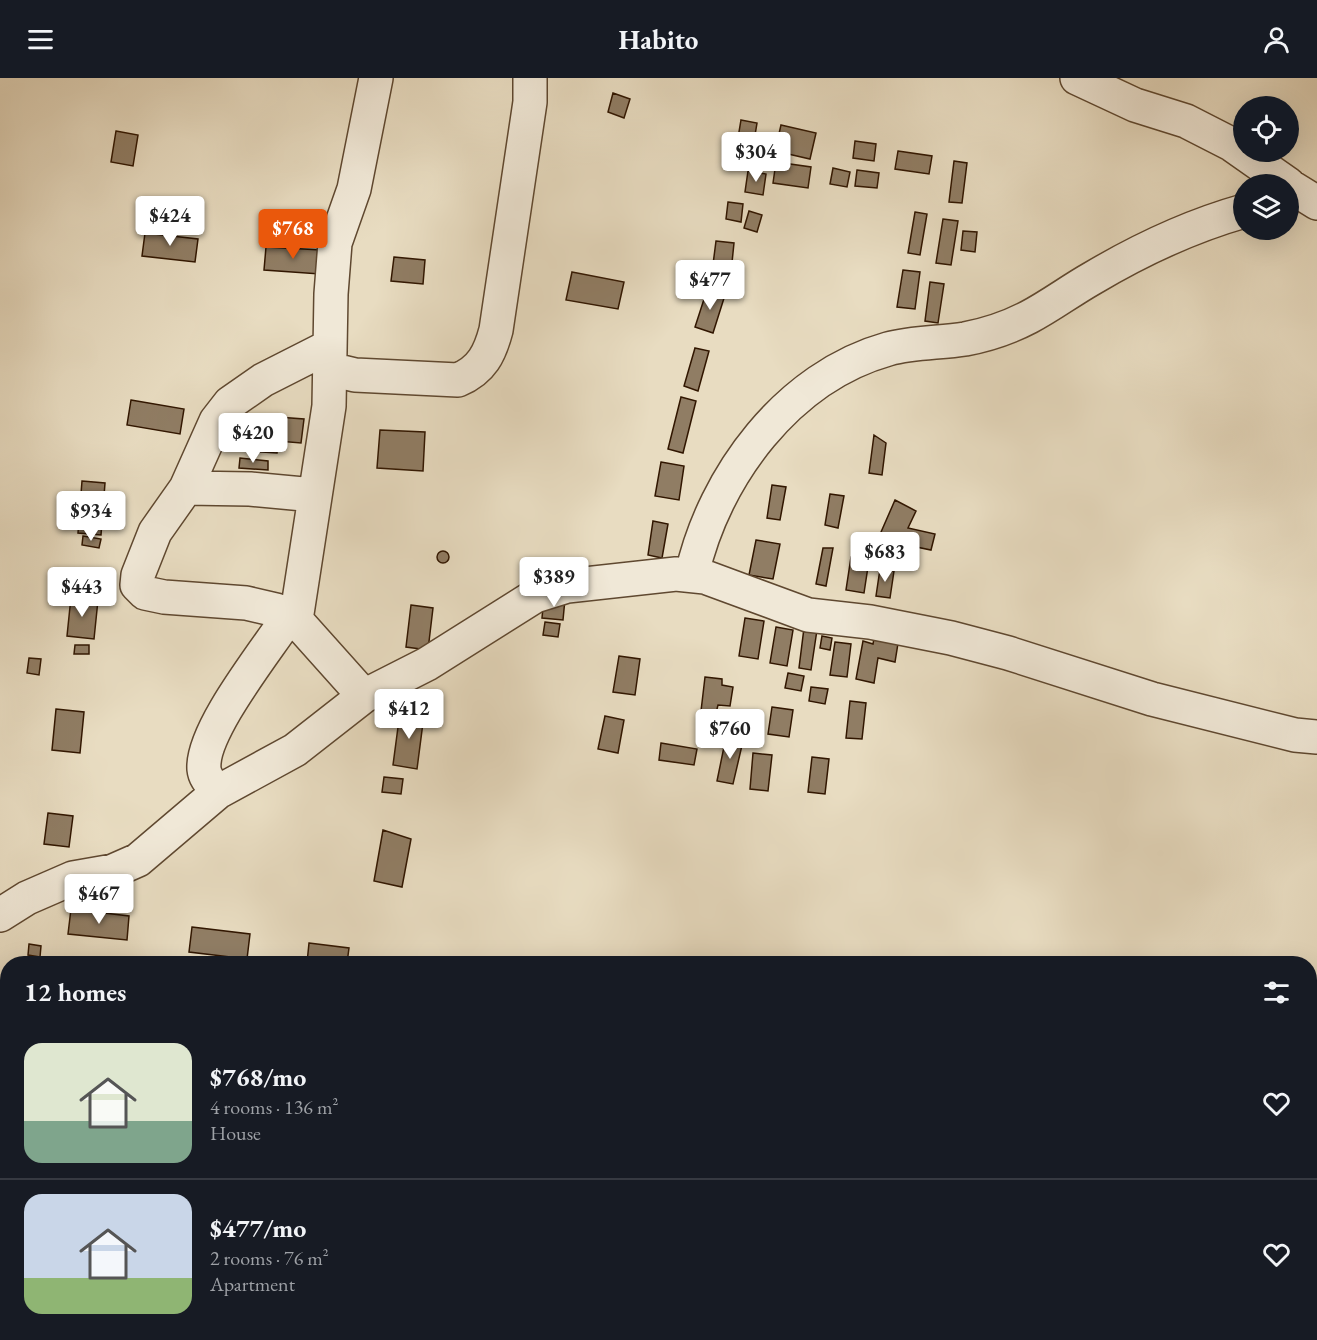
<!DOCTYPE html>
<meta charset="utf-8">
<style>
body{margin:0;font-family:"EB Garamond",serif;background:#242831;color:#f1f3f6;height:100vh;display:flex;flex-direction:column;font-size:22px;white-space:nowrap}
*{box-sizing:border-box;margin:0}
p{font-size:20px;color:#9ea1a6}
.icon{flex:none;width:33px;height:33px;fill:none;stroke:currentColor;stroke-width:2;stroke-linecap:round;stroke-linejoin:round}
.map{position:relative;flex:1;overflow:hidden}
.panel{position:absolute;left:0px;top:878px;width:1317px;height:386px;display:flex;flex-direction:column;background:#171b24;border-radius:24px 24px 0 0;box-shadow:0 6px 24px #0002}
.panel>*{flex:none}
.tools{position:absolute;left:1233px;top:18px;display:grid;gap:12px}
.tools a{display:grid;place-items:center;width:66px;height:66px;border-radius:50%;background:#171b24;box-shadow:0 6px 24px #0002;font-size:30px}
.price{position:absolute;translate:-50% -51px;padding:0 14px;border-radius:6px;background:#fff;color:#222;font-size:20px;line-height:39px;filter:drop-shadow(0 2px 3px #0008)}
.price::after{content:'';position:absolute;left:50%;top:36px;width:18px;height:14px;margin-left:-9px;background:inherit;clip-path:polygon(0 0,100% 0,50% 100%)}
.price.on{background:#ea580c;color:#fff}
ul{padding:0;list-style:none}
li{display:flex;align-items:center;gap:18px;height:150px;padding:0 24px}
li+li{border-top:2px solid #363941}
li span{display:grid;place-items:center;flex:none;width:168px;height:120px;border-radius:18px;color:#555}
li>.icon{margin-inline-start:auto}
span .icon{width:72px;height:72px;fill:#fffc;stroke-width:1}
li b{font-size:26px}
h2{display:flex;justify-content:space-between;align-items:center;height:72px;padding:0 24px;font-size:26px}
header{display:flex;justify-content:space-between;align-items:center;height:78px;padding:0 24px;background:#171b24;font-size:27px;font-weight:700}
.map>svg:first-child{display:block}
.building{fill:#907d64;stroke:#311600;stroke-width:1.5}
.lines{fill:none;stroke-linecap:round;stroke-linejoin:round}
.minor-casing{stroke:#5f4830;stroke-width:36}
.minor{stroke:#f0e8d7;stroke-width:33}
</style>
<header><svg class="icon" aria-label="menu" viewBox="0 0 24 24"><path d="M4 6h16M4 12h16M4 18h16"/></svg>Habito<svg class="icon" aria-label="person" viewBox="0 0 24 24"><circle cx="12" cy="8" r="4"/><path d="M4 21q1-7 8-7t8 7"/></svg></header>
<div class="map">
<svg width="1317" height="1262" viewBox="0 0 1317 1262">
<rect width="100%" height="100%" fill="#e8dcc1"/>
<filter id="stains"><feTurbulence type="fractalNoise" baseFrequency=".00333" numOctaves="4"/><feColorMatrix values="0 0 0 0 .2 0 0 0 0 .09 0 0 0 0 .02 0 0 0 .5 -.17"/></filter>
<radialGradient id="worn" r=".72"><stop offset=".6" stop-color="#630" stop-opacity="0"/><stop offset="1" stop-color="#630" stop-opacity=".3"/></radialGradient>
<!-- building -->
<path class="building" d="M613,15L630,21L624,40L608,34Z
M741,42L757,45L750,87L734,84Z
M781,47L816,55L810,81L775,73Z
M116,53L138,57L133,88L111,84Z
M855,63L876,66L874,83L853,80Z
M898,73L932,78L929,96L895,91Z
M954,83L967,85L962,125L949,124Z
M776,84L811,89L808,110L773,105Z
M833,90L850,94L847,109L830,106Z
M857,92L879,95L877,110L855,108Z
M748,93L766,96L763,117L745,114Z
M728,124L743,126L741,144L726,141Z
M749,133L762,137L757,154L744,150Z
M915,134L927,136L920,177L908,175Z
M943,141L958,143L951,187L936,185Z
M963,153L977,154L975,174L961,172Z
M145,155L198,161L195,184L142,178Z
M716,163L734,165L730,204L711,202Z
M266,169L322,172L320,196L264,192Z
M394,179L425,182L423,206L391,203Z
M903,192L920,194L915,231L897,229Z
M572,194L624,204L618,231L566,222Z
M930,204L944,206L938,245L925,243Z
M707,212L725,217L713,255L695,249Z
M695,270L709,273L698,313L684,308Z
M681,319L696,323L683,375L668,371Z
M131,322L184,331L180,356L127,347Z
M250,337L304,341L301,365L278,363L277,375L246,373Z
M380,352L425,354L423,393L377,390Z
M874,357L886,365L882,397L869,395Z
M240,380L268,383V392L239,390Z
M661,384L684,388L679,422L655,418Z
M82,403L105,405L101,457L78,455Z
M772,407L786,409L780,442L767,440Z
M830,416L844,418L838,450L825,447Z
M895,422L916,433L908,450L935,456L931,472L878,461Z
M653,443L668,446L662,480L648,477Z
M83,458L101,461L99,470L82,467Z
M756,462L780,466L773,501L749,497Z
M823,470H833L826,508L816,506Z
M437 479a6 6 0 1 1 12 0a6 6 0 1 1-12 0Z
M851,479L869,482L864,515L846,512Z
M880,491L894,493L890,520L876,518Z
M71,519L98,522L94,561L67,558Z
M544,519L565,521L563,542L542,540Z
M411,527L433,530L428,572L406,569Z
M745,540L764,543L758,581L739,578Z
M545,544L560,546L558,559L543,557Z
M776,549L793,552L787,588L770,585Z
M804,550L817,552L811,592L799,590Z
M875,555L899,559L895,584L878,580L874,605L856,601L863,563L873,566Z
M822,558L832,560L830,572L820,570Z
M835,564L851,566L847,599L830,597Z
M75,567H89V576H74Z
M619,578L640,581L635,617L613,614Z
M29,580L41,581L39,597L27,595Z
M788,595L804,598L801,613L785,610Z
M705,599L722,601V607L733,609L730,628L718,627L716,635L701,633Z
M811,609L828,611L825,626L809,623Z
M850,623L866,625L862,661L846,660Z
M772,629L793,632L789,659L768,656Z
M56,631L84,634L80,675L52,672Z
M400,634L424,637L417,691L393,687Z
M605,638L624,642L618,675L598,671Z
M726,659L743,663L733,706L717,703Z
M661,665L697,671L694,687L659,682Z
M753,675L772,677L768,713L750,711Z
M812,679L829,681L825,716L808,714Z
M384,699L403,701L401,716L382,714Z
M48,735L73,738L69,769L44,766Z
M383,752L411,761L402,809L374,803Z
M71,831L129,838L127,862L68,856Z
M192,849L250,856L247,881L189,874Z
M309,865L349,870L347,885H307Z
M29,866L41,868L40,879L28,877Z"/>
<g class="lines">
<defs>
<path id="minor" d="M1077,0L1135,27L1186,43L1231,66L1288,106
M1288,107L1317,125
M330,268L263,302L230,325L216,343L186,410L155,454L138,497L137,507L145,515L164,519L246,525L276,532L296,542L364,618
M330,291L355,297L458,302C482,292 490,275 496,252L530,24V0
M186,410L250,411L314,417
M692,496C714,398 788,299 888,271C913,264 940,265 965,261C986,257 1010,249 1029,239C1050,228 1070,213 1091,201C1138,173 1191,148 1244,133
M296,542L329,328L331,216L335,165L354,111L376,0
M218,714C212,706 205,701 204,691C201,653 267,572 289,538
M0,837L27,820L73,800L113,793L138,782L218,714L295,672L364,618L427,586L535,518L567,508L676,496L705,499L808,537L870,544L951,560L1008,575L1152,621L1295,657L1317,659"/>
</defs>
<!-- minor casing -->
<use href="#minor" class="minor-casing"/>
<!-- minor -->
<use href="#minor" class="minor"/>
</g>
<rect width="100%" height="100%" filter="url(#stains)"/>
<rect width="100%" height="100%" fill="url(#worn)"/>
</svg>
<div class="tools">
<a><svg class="icon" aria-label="locate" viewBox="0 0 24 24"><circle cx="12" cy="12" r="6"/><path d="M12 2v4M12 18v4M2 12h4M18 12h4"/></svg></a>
<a><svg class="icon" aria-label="layers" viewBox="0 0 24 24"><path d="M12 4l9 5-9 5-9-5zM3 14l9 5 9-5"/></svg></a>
</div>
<b class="price" style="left:756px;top:105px">$304</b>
<b class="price" style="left:170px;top:169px">$424</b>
<b class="price on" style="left:293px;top:182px">$768</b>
<b class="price" style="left:710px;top:233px">$477</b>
<b class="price" style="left:253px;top:386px">$420</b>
<b class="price" style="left:91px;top:464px">$934</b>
<b class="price" style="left:885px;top:505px">$683</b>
<b class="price" style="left:554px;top:530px">$389</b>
<b class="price" style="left:82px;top:540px">$443</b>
<b class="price" style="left:409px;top:662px">$412</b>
<b class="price" style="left:730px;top:682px">$760</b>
<b class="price" style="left:99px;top:847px">$467</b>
<section class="panel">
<h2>12 homes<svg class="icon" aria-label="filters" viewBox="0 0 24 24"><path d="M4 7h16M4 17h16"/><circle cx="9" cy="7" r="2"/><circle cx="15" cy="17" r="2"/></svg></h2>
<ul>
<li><span style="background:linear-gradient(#dfe7d0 65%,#7fa58c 0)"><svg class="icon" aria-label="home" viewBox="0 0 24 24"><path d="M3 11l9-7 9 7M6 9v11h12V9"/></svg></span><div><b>$768/mo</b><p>4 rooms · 136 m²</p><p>House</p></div><svg class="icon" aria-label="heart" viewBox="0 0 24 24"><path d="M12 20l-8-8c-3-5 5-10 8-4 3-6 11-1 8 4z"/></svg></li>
<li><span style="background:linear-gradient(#c9d6e8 70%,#8fb573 0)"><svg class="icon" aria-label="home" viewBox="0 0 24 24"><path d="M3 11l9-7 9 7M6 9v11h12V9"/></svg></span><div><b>$477/mo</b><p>2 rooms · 76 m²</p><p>Apartment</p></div><svg class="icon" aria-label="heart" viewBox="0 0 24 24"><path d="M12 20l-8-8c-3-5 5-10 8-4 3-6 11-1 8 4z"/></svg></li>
</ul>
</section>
</div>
